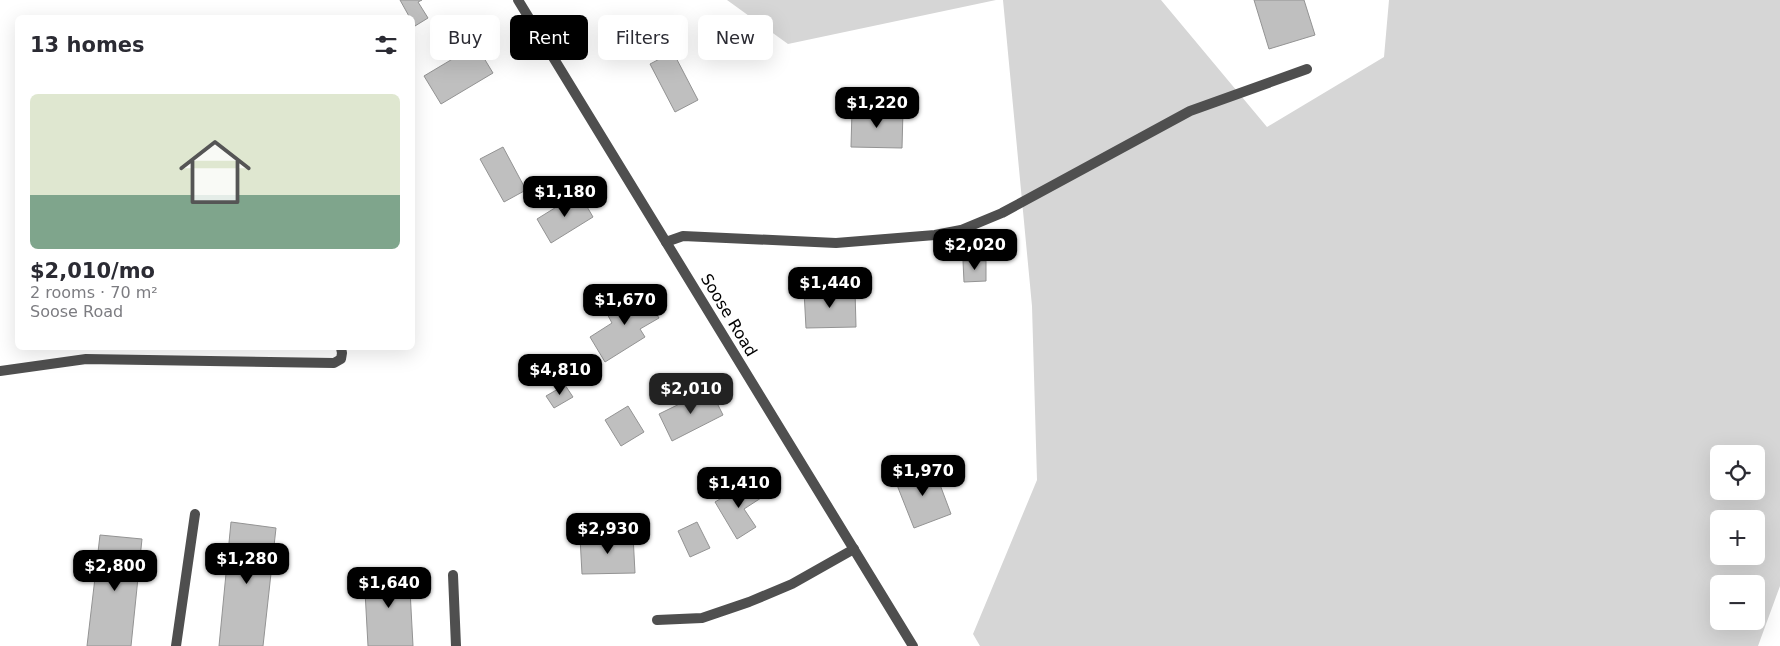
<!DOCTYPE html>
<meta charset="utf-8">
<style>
body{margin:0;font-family:"DejaVu Sans",sans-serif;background:#f7f7f7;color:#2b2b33;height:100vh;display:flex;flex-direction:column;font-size:19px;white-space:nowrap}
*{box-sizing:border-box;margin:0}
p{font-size:16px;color:#7c7c81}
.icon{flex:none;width:28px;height:28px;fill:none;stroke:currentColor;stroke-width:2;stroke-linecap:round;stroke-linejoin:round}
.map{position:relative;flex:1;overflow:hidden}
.drawer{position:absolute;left:15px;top:15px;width:400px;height:335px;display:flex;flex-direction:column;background:#fff;border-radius:8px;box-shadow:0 5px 20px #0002}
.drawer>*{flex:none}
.hud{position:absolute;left:430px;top:15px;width:475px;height:45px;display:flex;gap:10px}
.tools{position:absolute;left:1710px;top:445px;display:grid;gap:10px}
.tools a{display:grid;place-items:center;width:55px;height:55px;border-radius:8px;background:#fff;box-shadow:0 5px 20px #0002;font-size:25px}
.price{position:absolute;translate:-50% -42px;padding:0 11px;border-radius:10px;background:#000;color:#fff;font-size:16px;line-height:32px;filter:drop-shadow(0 1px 2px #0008)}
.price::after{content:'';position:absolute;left:50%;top:30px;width:15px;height:11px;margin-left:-8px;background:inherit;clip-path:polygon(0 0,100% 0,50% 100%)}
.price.active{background:#222;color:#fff}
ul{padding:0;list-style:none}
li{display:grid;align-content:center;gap:10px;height:265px;padding:0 15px}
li+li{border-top:1px solid #e1e1e2}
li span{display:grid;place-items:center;height:155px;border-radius:8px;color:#555}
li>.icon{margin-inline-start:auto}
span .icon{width:90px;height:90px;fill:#fffc;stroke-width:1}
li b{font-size:21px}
h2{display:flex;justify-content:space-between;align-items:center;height:60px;padding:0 15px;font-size:21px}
.pill{padding:0 18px;border-radius:8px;background:#fff;box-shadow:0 5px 20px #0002;font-size:18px;line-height:45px}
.pill.active{background:#000;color:#fff}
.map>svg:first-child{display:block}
.green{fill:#d6d6d6;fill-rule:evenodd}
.building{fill:#bfbfbf;stroke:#939393}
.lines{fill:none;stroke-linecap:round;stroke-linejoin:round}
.service{stroke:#4f4f4f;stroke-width:10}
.minor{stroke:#4f4f4f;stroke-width:10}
.tertiary{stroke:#4f4f4f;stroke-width:10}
.labels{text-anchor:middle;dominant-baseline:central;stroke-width:4.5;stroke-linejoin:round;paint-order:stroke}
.street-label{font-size:16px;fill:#000;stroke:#fff}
</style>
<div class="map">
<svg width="1780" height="646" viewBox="0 0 1780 646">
<rect width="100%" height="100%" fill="#fff"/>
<!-- green -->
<path class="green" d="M727,0H996L788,44Z
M1003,0H1161L1267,127L1384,57L1389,0H1780V586L1758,646H980L973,634L1037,480L1032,306ZM1719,454H1756V491H1719ZM1719,519H1756V556H1719ZM1719,584H1756V621H1719Z"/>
<!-- building -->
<path class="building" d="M400,0H422L418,2L428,18L415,26L412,18H410Z
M1254,0H1304L1315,35L1269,49Z
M476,45L493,73L441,104L424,76Z
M673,52L698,100L675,112L650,64Z
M852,110H903L902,148L851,147Z
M503,147L526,190L504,202L480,159Z
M579,193L593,217L551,243L537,219Z
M963,261H986V281L964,282Z
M642,290L659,318L640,329L645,337L605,362L590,337L612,323L606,312Z
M855,290L856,327L806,328L804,291Z
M565,385L573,397L554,408L546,396Z
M710,389L723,415L672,441L659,414Z
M628,406L644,432L621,446L605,420Z
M933,466L951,514L914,528L895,480Z
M750,481L761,498L744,509L756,527L737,539L715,502Z
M231,522L276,528L263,646H219Z
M697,522L710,548L690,557L678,531Z
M100,535L142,539L131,646H87Z
M633,535L635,573L582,574L580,537Z
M409,571L413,646H368L364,573Z"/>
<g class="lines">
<!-- service -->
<path class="service" d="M0,371L86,359L334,363L341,359L342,353L341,348
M657,620L702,618L749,602L792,584L854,549"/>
<!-- minor -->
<path class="minor" d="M666,242L683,236L836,243L935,235L961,230L1002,213L1190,111L1307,69
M453,575L456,646
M176,646L195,514"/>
<!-- tertiary -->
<path class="tertiary" d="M518,0L913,646"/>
</g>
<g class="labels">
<!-- street labels -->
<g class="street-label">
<text transform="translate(729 315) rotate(59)">Soose Road</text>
</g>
</g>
</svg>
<div class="tools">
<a><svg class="icon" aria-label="locate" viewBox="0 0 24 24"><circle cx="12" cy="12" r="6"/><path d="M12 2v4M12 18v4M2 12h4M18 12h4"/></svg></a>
<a>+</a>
<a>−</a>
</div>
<b class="price" style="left:877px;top:129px">$1,220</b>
<b class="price" style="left:565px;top:218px">$1,180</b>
<b class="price" style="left:975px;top:271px">$2,020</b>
<b class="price" style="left:830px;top:309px">$1,440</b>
<b class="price" style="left:625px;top:326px">$1,670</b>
<b class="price" style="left:560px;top:396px">$4,810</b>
<b class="price active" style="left:691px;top:415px">$2,010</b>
<b class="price" style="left:923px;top:497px">$1,970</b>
<b class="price" style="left:739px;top:509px">$1,410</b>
<b class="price" style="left:608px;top:555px">$2,930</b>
<b class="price" style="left:247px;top:585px">$1,280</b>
<b class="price" style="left:115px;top:592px">$2,800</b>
<b class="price" style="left:389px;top:609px">$1,640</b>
<div class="hud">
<a class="pill">Buy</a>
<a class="pill active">Rent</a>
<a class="pill">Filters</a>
<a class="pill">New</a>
</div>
<section class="drawer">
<h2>13 homes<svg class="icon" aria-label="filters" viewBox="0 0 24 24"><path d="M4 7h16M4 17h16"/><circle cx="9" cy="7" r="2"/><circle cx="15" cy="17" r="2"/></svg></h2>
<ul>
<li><span style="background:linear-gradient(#dfe7d0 65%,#7fa58c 0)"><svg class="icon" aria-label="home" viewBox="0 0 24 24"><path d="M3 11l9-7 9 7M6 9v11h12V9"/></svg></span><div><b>$2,010/mo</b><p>2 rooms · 70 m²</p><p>Soose Road</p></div></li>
</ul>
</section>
</div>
